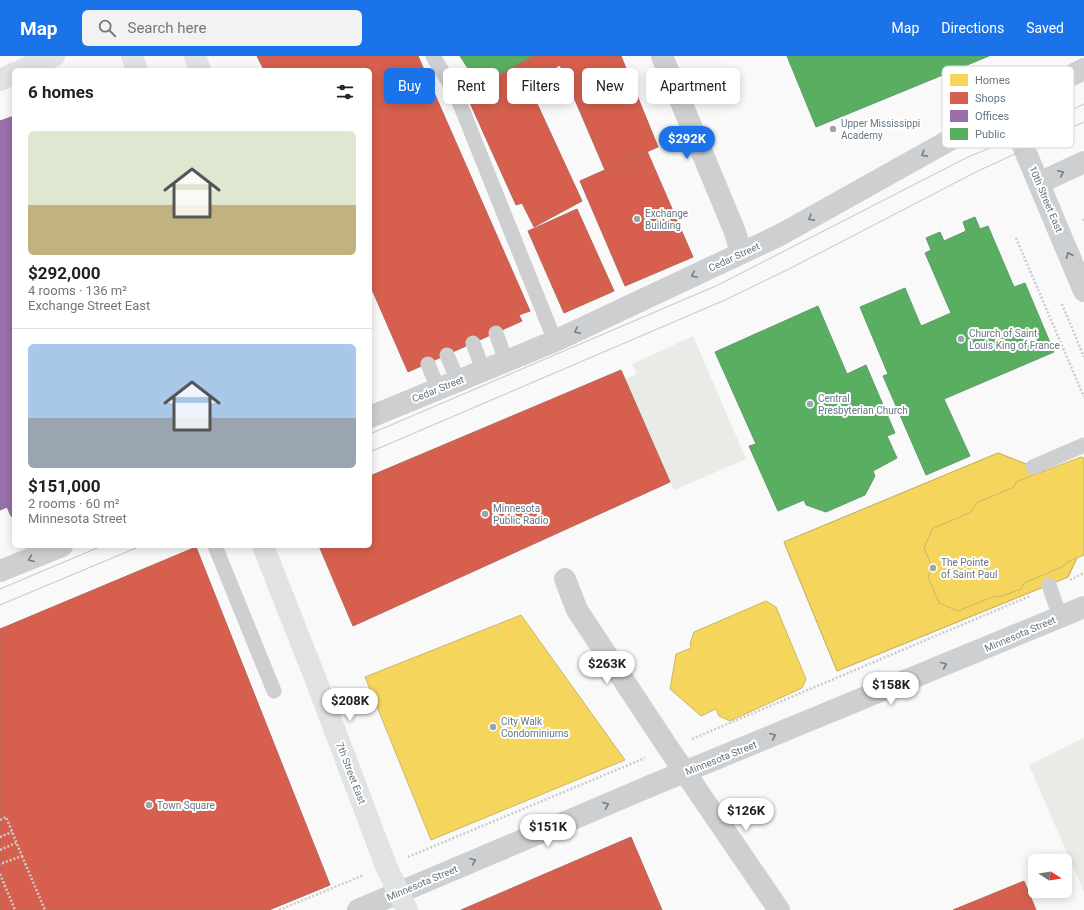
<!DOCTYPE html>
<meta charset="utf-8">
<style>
body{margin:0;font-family:Roboto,sans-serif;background:#f2f2f2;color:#222;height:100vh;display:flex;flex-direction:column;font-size:15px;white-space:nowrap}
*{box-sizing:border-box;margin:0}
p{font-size:13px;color:#767676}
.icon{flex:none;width:22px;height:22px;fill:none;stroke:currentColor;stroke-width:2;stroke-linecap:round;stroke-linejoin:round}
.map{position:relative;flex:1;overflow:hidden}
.drawer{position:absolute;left:12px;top:12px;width:360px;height:480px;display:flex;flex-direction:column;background:#fff;border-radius:6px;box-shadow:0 2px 10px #0003}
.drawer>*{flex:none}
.top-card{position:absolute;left:384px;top:12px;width:380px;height:36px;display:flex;gap:8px}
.needle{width:26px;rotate:102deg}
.controls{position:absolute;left:1028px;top:798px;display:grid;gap:8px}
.controls a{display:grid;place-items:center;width:44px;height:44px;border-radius:6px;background:#fff;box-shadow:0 2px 10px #0003;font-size:20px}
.price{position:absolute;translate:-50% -34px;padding:0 9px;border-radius:14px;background:#fff;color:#222;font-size:13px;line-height:26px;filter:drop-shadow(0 1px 2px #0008)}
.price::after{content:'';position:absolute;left:50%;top:24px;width:12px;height:9px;margin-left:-6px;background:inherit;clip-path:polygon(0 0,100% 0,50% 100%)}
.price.active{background:#1a73e8;color:#fff}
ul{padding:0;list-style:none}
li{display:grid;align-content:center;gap:8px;height:212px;padding:0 16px}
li+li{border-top:1px solid #e0e0e0}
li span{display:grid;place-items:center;height:124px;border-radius:6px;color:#555}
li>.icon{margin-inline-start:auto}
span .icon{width:72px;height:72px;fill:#fffc;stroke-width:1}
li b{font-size:17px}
h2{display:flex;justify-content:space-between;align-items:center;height:48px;padding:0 16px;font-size:17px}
.chip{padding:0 14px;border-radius:6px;background:#fff;box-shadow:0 2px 10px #0003;font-size:14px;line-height:36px}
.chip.active{background:#1a73e8;color:#fff}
header{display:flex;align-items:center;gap:24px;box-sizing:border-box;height:56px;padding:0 20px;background:#1a73e8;color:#fff}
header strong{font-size:19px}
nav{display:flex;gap:22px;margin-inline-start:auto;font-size:14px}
.search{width:280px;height:36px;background:#f2f2f2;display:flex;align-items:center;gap:10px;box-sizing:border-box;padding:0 14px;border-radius:6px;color:#767676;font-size:15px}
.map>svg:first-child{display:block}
.green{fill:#e8ebe6}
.homes{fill:#f6d55c;stroke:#cab868}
.shops{fill:#d6604d;stroke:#b4675d}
.offices{fill:#9970ab;stroke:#89729f}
.public{fill:#5aae61;stroke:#5d9d6b}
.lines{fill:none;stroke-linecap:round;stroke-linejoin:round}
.path{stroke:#cbcccd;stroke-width:2.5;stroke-dasharray:2 2;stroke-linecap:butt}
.lane{stroke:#cecfd0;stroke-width:15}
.street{stroke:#cecfd0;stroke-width:22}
.secondary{stroke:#e1e2e2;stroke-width:22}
.tram{stroke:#c3c5c6;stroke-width:1}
.oneway{stroke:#707f8b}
.poi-dot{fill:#99a4ac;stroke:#fff;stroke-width:1.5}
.labels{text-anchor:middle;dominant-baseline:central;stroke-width:4;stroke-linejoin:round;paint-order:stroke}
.poi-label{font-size:10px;fill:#657683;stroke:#fff;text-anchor:start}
.street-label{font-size:10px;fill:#657683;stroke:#fff}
.key{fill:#fff;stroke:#d1d6da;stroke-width:1}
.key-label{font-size:11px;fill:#657683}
</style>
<header>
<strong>Map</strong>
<div class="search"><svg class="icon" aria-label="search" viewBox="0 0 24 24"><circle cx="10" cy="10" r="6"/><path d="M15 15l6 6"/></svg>Search here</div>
<nav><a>Map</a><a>Directions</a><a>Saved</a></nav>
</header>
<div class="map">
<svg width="1084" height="854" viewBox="0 0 1084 854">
<rect width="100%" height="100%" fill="#f9f9f9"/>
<!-- green -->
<path class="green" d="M693,280L746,403L674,434L625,323L637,318L632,308Z
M1084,682V836L1029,709Z"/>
<!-- homes -->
<path class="homes" d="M998,397L1044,415L1016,426L1014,431L976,447L971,456L932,473L924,492L932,511L928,521L939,547L958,555L994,540L1000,541L1021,533L1024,527L1064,510L1067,506L1077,502L1068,521L837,615L784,486Z
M998,397L1044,415L1081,401L1084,402V499L1077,502L1068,521L837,615L784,486Z
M766,545L776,551L806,623L802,632L730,665L719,660L716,653L701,660L670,633L676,598L691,592L690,588L694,576Z
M521,559L625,704L431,784L365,621Z"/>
<!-- shops -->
<path class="shops" d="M257,0H418L530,255L519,259L522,265L408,316L370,229V14H264Z
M532,0H621L658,91L605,114L560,9L528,28L582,145L534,171L522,147L516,149L466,38Z
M647,95L693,201L625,230L580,125Z
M577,153L614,235L564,257L528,175Z
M621,314L670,426L353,570L319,490H370V420Z
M196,491L330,829L269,854H0V573Z
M631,781L662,854H461Z
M1024,825L1036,854H953Z"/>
<!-- offices -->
<path class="offices" d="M14,60V461L11,460L7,451L0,454V65Z"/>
<!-- public -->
<path class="public" d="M460,0H532L497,19L495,13L474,22Z
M787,0H989L816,71Z
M975,161L980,173L988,170L1014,231L1025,227L1054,296L944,343L970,400L926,419L883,320L888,318L860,251L905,232L921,270L951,257L925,197L931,194L926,182L940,176L944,185L966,175L963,166Z
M818,250L847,318L866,309L895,377L887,380L897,402L873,415L875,420L865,439L826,456L806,449L804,444L778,455L749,390L756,388L715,296Z"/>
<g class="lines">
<!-- path -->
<path class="path" d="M1083,163L1084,165
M1016,182L1084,341
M1062,248L1084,301
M1070,524L1084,517
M498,568L499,576
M367,641L372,639
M692,683L1030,540
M0,764L6,761L22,800L0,808
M0,781L12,776
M0,794L16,787
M22,800L45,854
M408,801L645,702
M0,818L15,854
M279,854L364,819"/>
<!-- lane -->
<path class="lane" d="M433,0L456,38L555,285
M496,277L506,305
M473,287L483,314
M447,299L458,325
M428,308L438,333
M1033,411L1084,389
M215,490L274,635
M1049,529L1060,561"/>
<!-- street -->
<path class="street" d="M662,0L735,176L741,197
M1007,52L1084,235
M1039,127L1084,106
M370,361L555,285L780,179L1007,52L1084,13
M0,515L62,490
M565,523L577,554L669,693L779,854
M358,854L655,728L1084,551"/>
<!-- secondary -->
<path class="secondary" d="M132,0L137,14
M195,0L200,14
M22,14L54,0
M0,24L14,17
M263,490L314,619L386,810L407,854"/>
<!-- tram -->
<path class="tram" d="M370,378L718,229L968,101L1019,80L1084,48
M370,396L725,244L791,212L976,116L1084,66
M0,533L102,490
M0,549L141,490"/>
</g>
<!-- one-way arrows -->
<defs><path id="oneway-chevron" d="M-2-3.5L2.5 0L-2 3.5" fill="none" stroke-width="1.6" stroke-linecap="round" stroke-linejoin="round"/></defs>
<g class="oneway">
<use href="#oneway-chevron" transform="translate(924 98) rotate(151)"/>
<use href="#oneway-chevron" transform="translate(1061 117) rotate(-25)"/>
<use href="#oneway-chevron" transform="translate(811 162) rotate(151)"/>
<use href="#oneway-chevron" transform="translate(1069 199) rotate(-112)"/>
<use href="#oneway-chevron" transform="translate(694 219) rotate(155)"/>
<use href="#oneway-chevron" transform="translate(577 275) rotate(155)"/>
<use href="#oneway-chevron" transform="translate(31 503) rotate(158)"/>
<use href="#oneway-chevron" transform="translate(944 609) rotate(-23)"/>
<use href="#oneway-chevron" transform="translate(773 680) rotate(-23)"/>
<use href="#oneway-chevron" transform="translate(606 749) rotate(-23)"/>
<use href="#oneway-chevron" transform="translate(473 805) rotate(-23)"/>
</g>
<!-- markers -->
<g class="poi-dot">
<circle cx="833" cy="73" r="4"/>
<circle cx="637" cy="163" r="4"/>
<circle cx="961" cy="283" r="4"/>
<circle cx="810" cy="348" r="4"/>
<circle cx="485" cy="458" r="4"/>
<circle cx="933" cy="512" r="4"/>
<circle cx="493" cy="671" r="4"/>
<circle cx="149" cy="749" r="4"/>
</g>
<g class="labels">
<!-- poi labels -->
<g class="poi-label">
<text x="841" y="67">Upper Mississippi<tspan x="841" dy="12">Academy</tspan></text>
<text x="645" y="157">Exchange<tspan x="645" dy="12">Building</tspan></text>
<text x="969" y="277">Church of Saint<tspan x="969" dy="12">Louis King of France</tspan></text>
<text x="818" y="342">Central<tspan x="818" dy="12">Presbyterian Church</tspan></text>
<text x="493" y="452">Minnesota<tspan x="493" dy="12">Public Radio</tspan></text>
<text x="941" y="506">The Pointe<tspan x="941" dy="12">of Saint Paul</tspan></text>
<text x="501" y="665">City Walk<tspan x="501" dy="12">Condominiums</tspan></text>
<text x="157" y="749">Town Square</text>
</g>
<!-- street labels -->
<g class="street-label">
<text transform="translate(1046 143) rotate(67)">10th Street East</text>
<text transform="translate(734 201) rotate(-25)">Cedar Street</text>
<text transform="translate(438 333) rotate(-22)">Cedar Street</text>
<text transform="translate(1020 578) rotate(-23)">Minnesota Street</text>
<text transform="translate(721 702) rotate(-22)">Minnesota Street</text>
<text transform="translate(351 717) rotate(69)">7th Street East</text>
<text transform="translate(422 827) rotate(-23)">Minnesota Street</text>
</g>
</g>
<!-- legend -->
<rect x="942" y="10" width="132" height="82" rx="6" class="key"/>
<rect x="950" y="18" width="18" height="12" fill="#f6d55c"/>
<rect x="950" y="36" width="18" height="12" fill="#d6604d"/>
<rect x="950" y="54" width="18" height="12" fill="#9970ab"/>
<rect x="950" y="72" width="18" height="12" fill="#5aae61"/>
<g class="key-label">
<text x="975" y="28">Homes</text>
<text x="975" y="46">Shops</text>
<text x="975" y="64">Offices</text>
<text x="975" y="82">Public</text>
</g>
</svg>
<div class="controls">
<a><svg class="needle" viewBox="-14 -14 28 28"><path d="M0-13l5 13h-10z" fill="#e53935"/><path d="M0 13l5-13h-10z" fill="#767676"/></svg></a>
</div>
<b class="price active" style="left:687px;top:104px">$292K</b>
<b class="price" style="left:607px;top:629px">$263K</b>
<b class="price" style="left:891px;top:650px">$158K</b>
<b class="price" style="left:350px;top:666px">$208K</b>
<b class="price" style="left:746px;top:776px">$126K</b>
<b class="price" style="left:548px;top:792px">$151K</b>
<div class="top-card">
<a class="chip active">Buy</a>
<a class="chip">Rent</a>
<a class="chip">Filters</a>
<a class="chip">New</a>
<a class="chip">Apartment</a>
</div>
<section class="drawer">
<h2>6 homes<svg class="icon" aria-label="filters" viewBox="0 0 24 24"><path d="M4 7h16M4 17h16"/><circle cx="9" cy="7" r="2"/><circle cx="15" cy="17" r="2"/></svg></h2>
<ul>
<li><span style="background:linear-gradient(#dfe7d0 60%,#c2b280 0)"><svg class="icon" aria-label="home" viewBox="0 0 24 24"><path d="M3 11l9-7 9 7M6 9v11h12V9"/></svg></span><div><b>$292,000</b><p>4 rooms · 136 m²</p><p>Exchange Street East</p></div></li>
<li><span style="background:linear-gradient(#a9c7e8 60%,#9aa5b1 0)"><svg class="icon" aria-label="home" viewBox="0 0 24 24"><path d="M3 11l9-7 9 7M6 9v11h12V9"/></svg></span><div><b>$151,000</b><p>2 rooms · 60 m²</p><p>Minnesota Street</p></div></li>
</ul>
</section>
</div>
